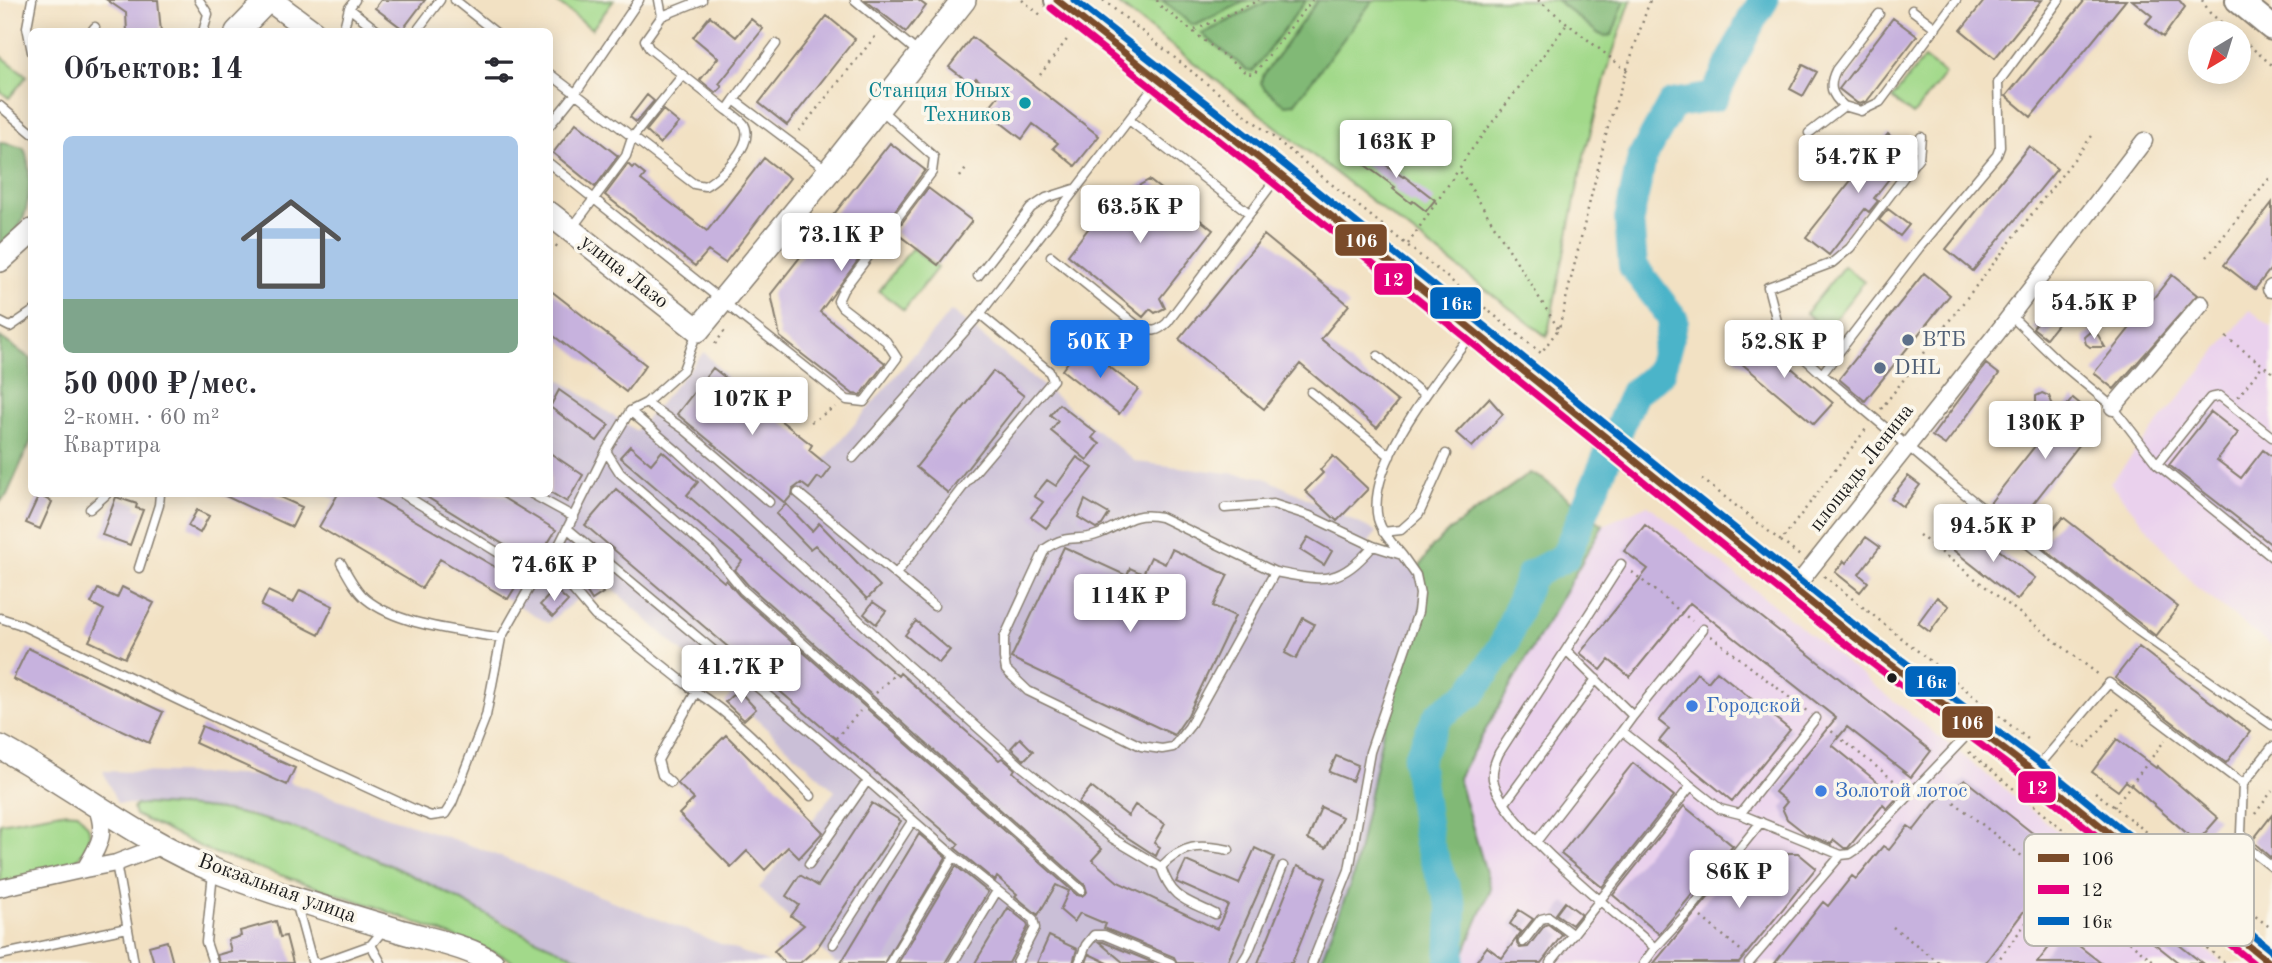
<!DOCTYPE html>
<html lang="ru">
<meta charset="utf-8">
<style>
body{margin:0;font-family:"Old Standard TT",serif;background:#f7f7f7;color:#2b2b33;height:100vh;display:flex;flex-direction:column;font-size:26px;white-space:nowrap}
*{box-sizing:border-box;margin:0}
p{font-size:23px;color:#7c7c81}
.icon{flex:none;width:38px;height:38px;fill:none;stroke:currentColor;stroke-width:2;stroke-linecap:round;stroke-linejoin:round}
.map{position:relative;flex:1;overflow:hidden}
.panel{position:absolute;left:28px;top:28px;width:525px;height:469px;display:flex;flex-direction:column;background:#fff;border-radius:10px;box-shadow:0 4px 18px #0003}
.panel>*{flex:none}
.needle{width:46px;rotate:218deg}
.fabs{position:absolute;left:2188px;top:21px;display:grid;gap:14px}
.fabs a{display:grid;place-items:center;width:63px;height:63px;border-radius:50%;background:#fff;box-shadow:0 4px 18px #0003;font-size:35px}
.price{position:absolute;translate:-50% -60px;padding:0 16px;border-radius:7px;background:#fff;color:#222;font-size:23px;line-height:46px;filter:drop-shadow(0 2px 4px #0008)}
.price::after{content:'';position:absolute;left:50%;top:42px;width:21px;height:16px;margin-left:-10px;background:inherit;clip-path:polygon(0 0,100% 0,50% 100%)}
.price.selected{background:#1a73e8;color:#fff}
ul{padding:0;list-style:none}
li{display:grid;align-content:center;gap:14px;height:371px;padding:0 35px}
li+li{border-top:2px solid #e1e1e2}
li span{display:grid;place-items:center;height:217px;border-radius:10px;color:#555}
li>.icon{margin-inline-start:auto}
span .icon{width:126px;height:126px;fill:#fffc;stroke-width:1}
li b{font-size:30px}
h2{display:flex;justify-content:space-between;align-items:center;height:84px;padding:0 35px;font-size:30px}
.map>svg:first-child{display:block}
.built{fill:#ead1ed}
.industrial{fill:#cabfd7}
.green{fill:#a2d98a;stroke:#5f7a53;stroke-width:2}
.forest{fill:#81b976;stroke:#4e6a49;stroke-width:2}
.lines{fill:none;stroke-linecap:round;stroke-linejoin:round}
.river{stroke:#4bb4c9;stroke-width:30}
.building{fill:#c7b2de}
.lane-casing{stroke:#877e70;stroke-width:11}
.street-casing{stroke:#877e70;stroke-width:19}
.secondary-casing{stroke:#877e70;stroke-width:26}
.primary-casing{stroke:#877e70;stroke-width:28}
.path{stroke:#877e70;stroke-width:2.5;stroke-dasharray:2 5;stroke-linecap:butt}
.lane{stroke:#fff;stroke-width:8}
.street{stroke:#fff;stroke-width:16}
.secondary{stroke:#fff;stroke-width:23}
.primary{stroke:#fff;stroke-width:24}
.bus-1-casing{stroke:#fbf7ec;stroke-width:12}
.bus-2-casing{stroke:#fbf7ec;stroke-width:12}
.bus-3-casing{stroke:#fbf7ec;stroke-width:12}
.bus-1{stroke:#7a4b2a;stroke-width:7}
.bus-2{stroke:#e5007d;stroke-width:7}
.bus-3{stroke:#0065bd;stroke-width:7}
.culture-dot{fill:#0f9aa8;stroke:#fbf7ec;stroke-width:2.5}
.service-dot{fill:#5c6f8a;stroke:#fbf7ec;stroke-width:2.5}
.bus-dot{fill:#1c1c1c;stroke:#fbf7ec;stroke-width:2.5}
.shop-dot{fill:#3f7fe0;stroke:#fbf7ec;stroke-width:2.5}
.labels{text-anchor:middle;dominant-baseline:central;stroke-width:7;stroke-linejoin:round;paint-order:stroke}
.culture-label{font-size:21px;fill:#0d838f;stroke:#fbf7ec;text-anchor:end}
.street-label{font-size:21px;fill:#1c1c1c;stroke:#fbf7ec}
.service-label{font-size:21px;fill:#4e5e75;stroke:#fbf7ec;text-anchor:start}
.shop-label{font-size:21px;fill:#366cbe;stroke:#fbf7ec;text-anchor:start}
.key{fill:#fbf7ec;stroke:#b8b5ae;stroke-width:2}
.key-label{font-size:19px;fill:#1c1c1c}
.line-badge{stroke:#fbf7ec;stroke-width:2.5}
.badge-label{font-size:19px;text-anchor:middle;font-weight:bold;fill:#fff}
</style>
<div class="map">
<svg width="2272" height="963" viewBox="0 0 2272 963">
<rect width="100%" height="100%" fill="#fbf7ec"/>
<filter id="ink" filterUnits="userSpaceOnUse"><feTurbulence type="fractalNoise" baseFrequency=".0143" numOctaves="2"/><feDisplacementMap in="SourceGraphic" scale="14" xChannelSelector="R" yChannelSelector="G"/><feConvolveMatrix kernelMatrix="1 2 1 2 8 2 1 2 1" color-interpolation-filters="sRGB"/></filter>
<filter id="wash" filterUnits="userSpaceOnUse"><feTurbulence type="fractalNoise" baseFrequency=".00686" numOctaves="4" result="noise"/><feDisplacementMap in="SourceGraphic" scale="28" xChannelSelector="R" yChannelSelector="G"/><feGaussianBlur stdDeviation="1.57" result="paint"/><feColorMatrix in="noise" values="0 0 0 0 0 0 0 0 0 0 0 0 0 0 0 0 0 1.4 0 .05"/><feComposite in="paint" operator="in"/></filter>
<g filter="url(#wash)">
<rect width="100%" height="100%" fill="#f2e1c3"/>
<!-- built -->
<path class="built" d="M2250,310L2272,327V646L2195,586L2110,483Z
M1648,505L2223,963H1460L1458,778L1603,525Z"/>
<!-- industrial -->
<path class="industrial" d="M951,311L1136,462L1263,477L1377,532L1368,543L1418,569L1424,593L1419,621L1387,711L1353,877L1320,963H835L759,888L835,791L602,579L548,623L325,494H550V373L636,431L704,352L813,473Z
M103,771L272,776L481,849L769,963H585L508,924L249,814L117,803Z"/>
<!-- green -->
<path class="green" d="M554,0H614L592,29Z
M1113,0H1631L1612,55L1584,156L1547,337Z
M0,55L27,76L9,98L0,91Z
M1924,58L1945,74L1913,115L1892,99Z
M912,248L937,268L904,310L879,291Z
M1844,266L1864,282L1826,330L1806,313Z
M146,804C172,806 200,806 226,811C312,826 414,873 489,916C521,934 557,948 591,963H515L503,956L373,906L211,852L135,815L133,809L136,805Z
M61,812L78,813C81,817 85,822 88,826C95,841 76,864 64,872C53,878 15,883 0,886V823Z"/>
<!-- forest -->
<path class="forest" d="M1162,0H1248L1196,25L1191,24Z
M1270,0H1306L1253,71L1247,70L1202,34Z
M1318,0H1373L1294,104L1285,105L1265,89L1261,83L1262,77Z
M1556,0H1625L1612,35L1605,36L1599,34Z
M0,142L24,148C32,167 31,207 20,225C16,233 6,239 0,245Z
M0,337L31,359V441L7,495L0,502Z
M1530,473L1543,479L1603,525L1458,778L1491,889L1460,963H1320L1353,877L1387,711L1419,621L1424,593L1418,569L1432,547L1450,530Z"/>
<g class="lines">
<!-- river -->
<path class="river" d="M1450,963L1452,907L1429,844L1417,760L1438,716L1472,692L1504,645L1531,575L1565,557L1634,393L1660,373L1674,320L1633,266L1629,219L1642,158L1672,104L1714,97L1752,19L1764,0"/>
</g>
<g id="blocks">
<!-- building -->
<path class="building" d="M107,0H158L161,32H127L126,13Z
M381,0H425L403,29L375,8Z
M865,0H918L926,6L906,32Z
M1985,0H2042L1995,58L1961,30Z
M2085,0H2126L2031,117L2006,96Z
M2132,0H2179L2185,7L2163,37L2146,23L2152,16Z
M710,16L736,37L751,19L763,29L719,84L722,87L716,93L700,80L718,58L693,37Z
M827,16L855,39L787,125L759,103Z
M1893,18L1917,36L1867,101L1860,104L1857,103L1839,89Z
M972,37L1099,136L1075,166L1053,148L1058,143L1033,124L1022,139L986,111L998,96L976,78L971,84L949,67Z
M1803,65L1817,72L1803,96L1790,89Z
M647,95L654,101L636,122L630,117Z
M663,110L679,123L660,144L646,131Z
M576,123L618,156L595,187L553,153Z
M1888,134L1910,152L1874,198L1878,201L1869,212L1865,209L1829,255L1806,237Z
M890,143L925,170L820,312L885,363L861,395L853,394L780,337L771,294Z
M2029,146L2057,169L1973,271L1946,249Z
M1361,147L1403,177L1404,176L1435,200L1426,211L1413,201L1411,203L1393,189L1395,187L1354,157Z
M764,158L790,178L725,263L708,251L695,266L605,195L628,164L632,168L634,166L645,175L641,180L707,231Z
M1149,180L1213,230L1160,298L1165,308L1155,313L1150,309L1143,317L1068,255L1091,225L1085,216Z
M928,188L972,221L938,265L895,232Z
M2272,203V267L2255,289L2224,265Z
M1888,209L1909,225L1900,236L1879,220Z
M1264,235L1349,305L1321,339L1398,402L1377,428L1300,364L1264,409L1179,339Z
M1924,273L1950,295L1865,401L1839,379Z
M2172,275L2197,295L2114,389L2094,373Z
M550,290L646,365L626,392L550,333Z
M2044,313L2058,323L2046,338L2033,328Z
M2090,332L2098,335L2105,347H2090L2086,344L2084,337Z
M1754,336L1833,403L1814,424L1735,358Z
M1081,345L1138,389L1119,414L1062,370Z
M1986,364L1999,374L1945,445L1932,436Z
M713,368L812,445L809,450L831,468L822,480L818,477L809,489L801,483L793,489L792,495L785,503L677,414Z
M993,371L1024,396L948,493L916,467Z
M559,390L609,425L597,441L550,407Z
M2042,393L2049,396L2055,410L2036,406V396Z
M1489,398L1503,414L1472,447L1456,433Z
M2073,398L2099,420L2017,524L1990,503Z
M1059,404L1096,433L1092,438L1100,444L1087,460L1051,431L1058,421L1050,415Z
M2211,412L2238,433L2217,460L2241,478L2263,450L2272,457V545L2169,465Z
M630,446L651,464L662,451L698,482L687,495L898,676L900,673L999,760L1002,758L1015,769L1013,772L1102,849L1092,860L1118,882L1217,929L1228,905L1176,882L1186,861L1239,884L1255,848L1274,857L1227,963H1177L1174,957L1104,928L1106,924L1080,913L1074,922L1060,910L1069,891L1056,885L1038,915L1015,896L1017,894L997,877L995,881L955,848L959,844L585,525L616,489L724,582L726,580L739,595L1077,895L1082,896L1087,892L1085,885L748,585L735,570L742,561L620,457Z
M550,453L583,475L567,502L550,492Z
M1333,456L1368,489L1337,521L1305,491L1323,473L1320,470Z
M1077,457L1093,468L1046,528L1031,517L1043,502L1034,496L1047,480L1056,486Z
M1908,476L1920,485L1903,507L1891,498Z
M221,494H273L302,507L292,527Z
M338,494H370L519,581L508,599L440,559L422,588L319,527Z
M422,494H497L556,530L535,564Z
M39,495L52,502L40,529L26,523Z
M116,497L137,504L136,508L143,510L130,545L102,535Z
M1085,500L1109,514L1102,525L1096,528L1078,517Z
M786,504L812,531L819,523L880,586L867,599L815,545L810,549L776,514Z
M197,510L209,516L200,533L188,526Z
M2063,517L2178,607L2156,636L2040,546Z
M1645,525L1931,751L1911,777L1847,727L1832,745L1897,798L1887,809L1883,805L1848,848H1844L1834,840L1831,844L1806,834L1787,819L1782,808L1787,802L1775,792L1836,718L1690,603L1630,677L1609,660L1601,670L1580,653L1648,569L1624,551Z
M1969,527L2035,578L2017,600L1952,549Z
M1308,537L1332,551L1324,565L1300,550Z
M1866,537L1880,547L1859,574L1868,582L1860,592L1835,572L1844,561L1846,563Z
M1064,547L1127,576L1130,568L1143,574L1151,557L1165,564L1172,549L1228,575L1213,606L1235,616L1188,715L1174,735L1011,658Z
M581,557L603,593L592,600L569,564Z
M122,587L154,603L125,658L89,641L104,610L91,603L98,589L117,598Z
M555,589L568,601L553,617L540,605Z
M300,590L333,606L319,635L261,606L268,591L293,603Z
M1937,597L1949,606L1930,632L1918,623Z
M873,602L886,611L876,624L864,614Z
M1303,618L1314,624L1296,659L1285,653Z
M916,621L950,650L939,663L905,635Z
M2139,647L2250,732L2226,763L2115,678Z
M28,648L163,712L149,743L13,679Z
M1717,671L1790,730L1732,801L1659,741L1669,729L1659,721L1697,673L1708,682Z
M738,690L756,709L744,720L725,702Z
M202,726L295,768L287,785L195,743Z
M726,735L823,832L799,858L788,847L765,870L747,851L731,867L679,814L694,799L677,783Z
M1020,738L1033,751L1024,760L1011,748Z
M2117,739L2156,768L2157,766L2218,818L2197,842L2126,781L2118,791L2092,772Z
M1336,756L1358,765L1352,781L1329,772Z
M1633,763L1674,796L1602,887L1561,854Z
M1965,780L2128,908L2119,920L2054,871L1985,963H1775L1823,902L1828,906L1852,876L1856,879L1883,846L1889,850L1908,826L1914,830L1938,799Z
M1091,787L1128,816L1135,805L1165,824L1154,843L1160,847L1156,856L1099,819L1078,803Z
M872,803L901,821L817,948L800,963H785L774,951L804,925L791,916L799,905L786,896L800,875L818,886Z
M1684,806L1733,846L1659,934L1613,895Z
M1321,807L1342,817L1326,848L1308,839Z
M2272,815V859L2252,841Z
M919,834L946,857L884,963H841Z
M1754,853H1798L1816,868L1739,963H1654L1743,855L1748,859Z
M956,866L988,892L945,963H898Z
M1297,866L1326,878L1292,963H1258Z
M1565,902L1581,914L1572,925L1556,914Z
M1008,908L1027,923L1028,927L1009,963H975Z
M1519,910L1533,919L1517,939V944L1520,948L1528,947L1545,925L1548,924L1562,935L1541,963H1475L1487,947L1502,958L1521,932L1510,924Z
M2139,913L2202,963H2179L2130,924Z
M276,921L280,937L286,936L293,963H219L217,955L231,951L228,940L241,936L240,931Z
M2061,932L2101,963H2037Z
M1049,936L1077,949L1073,963H1037Z
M167,941L173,963H154L149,946Z
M1099,942H1103L1154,963H1124Z
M1089,954L1108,963H1086Z"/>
</g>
</g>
<g filter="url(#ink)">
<use href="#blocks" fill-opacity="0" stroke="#877e70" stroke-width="2"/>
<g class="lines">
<defs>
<path id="lane" d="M199,0L208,14L203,32
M455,0L495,32
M659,0L662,16L645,40L649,48L727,110L734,100L826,169
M855,0L920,54
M349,8L379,32
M1912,10L1936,28
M662,16L702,0
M91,32L95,27
M343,32L349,8L355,0
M416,32L440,0
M32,52L27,27L32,0
M550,74L694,184L705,186C721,177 756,144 744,124C740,119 732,114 727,110
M734,100L776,44
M0,106L32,133
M1844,106C1831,95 1828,86 1836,70L1879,14
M1129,120L1249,213
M550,125L575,94L639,0
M1809,133L1844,106L1861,111L1880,102L1956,0
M1921,137L1919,157L1850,248L1832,263L1768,287L1781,337L1822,374L1957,488L2138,631L2272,725
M550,164L847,400L864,402L897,358L886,341L842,307L838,301L843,290L932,172L934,157L881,110
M572,228L626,156L632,138L683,75
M1051,256L1140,328C1153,332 1157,332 1167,323L1278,176
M978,276L1031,208L1046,198L1074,189
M2010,315L2058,361L2113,407L2157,464L2272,557
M0,322L10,327L32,312
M1378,356L1425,396
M1822,374L1919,248L1997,155L2000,147L1998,83L2059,0
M1311,392L1390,456
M646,403L684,429L769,502
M630,411L678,452L905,663L1021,766L1112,838L1161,867C1172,900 1186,900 1215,914
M606,451L620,473L712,552L743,590L1081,890
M853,458L980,314L1157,83
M2157,464L2210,398L2220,396L2272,437
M798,493L934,606
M403,494L536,576
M532,494L574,517
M1225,508L1273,504L1310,516L1373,546L1402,555L1416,575L1420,594L1418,612L1370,752L1349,870L1312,963
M90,509L107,494
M568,529L828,746L954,856L1033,919L1035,928L1017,963
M1383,532L1401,530L1419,514L1446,454
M1402,555C1393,544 1382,533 1378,519C1365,465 1440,375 1471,334
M341,563C348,575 355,590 366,599C399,626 459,630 501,638
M550,563L595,616L618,630L696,692L658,760L662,775L671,783
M1621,564L1566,650L1633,716L1622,731L1720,809L1740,814L1841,855L1850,854L1859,848L1971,731
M139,568L159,505L160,494
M1275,572L1161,517C1131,511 1124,524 1099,534C1077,543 1069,532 1045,549L1004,638V658L1006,670L1028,691L1141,746L1162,749L1173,747L1189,727L1275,572C1324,581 1338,586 1373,546
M896,574L969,479L1053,380L1049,371L980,314
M0,618L19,624L205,713L418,811L431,816L445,814L452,803L486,716L501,638L536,576L550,563L606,451L630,411L646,403L683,370L697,332
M1566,650L1499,753C1495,762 1492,769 1493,779C1501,824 1619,915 1655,948L1644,963
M696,692C740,720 774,759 811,796
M1633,716L1703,629
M2272,747L2243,784L2241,833L2248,848L2272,867
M2037,768L2109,683L2243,784
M1505,803L1596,679
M1740,814L1816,718
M1536,842L1622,731
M116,863L134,963
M809,864L867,781
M1161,867C1183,844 1199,844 1229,850
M213,873L206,942L213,963
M296,902L312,961L317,963
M1523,942L1541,919L1549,917L1573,935
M833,944L913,820
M1655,948L1691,909L1761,822
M0,955L127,928
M321,963L371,945
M381,963L371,945L384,929
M890,963L954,856
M953,963L997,891
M1079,963L1086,945L1094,935H1104L1171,963
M1242,963L1248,953L1283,866
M1550,963L1690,787
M1749,963L1841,855"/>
<path id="street" d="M2271,289L2272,288
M2113,407L2201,304
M1794,589L1997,333L2144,141
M85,869L116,863L163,845
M0,888L85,869C100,843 107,835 96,805"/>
<path id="secondary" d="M270,0L313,32
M237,32L268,0
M550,214L698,330L829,171L964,0
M0,260L32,231
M0,747C73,786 138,840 216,871C275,894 337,912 397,930C425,939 470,946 492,963"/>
<path id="primary" d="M1057,0L1279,174L1845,630L2034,772L2270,963
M2238,0L2272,28"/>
</defs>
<!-- lane casing -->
<use href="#lane" class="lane-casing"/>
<!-- street casing -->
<use href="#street" class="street-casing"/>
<!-- secondary casing -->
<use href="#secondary" class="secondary-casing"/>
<!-- primary casing -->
<use href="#primary" class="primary-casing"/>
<!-- path -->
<path class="path" d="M1022,0L1042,16
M1103,0L1541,353L1559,328L1609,123L1650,0
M1157,0L1159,5L1246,73L1254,74L1312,0
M1538,0L1627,71
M2202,0L2210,13L2234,33
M1195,30L1259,0
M2238,36L2272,65
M1040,75L1069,37
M799,131L878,33
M960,177L968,166
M550,241L558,247
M1408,244L1459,169
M2207,257L2272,175
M1558,328L1459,169L1466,157L1567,24
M2226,337L2272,372
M715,344L726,329
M2238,397L2262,366
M1881,409L2095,132
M811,422L835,407
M1702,479L1781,541L1866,429
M1919,535L2099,675
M1781,541L1800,556
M1632,572L1692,621
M1824,576L2029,740
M1711,636L1808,712
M876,693L896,673
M1826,727L1901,786
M836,738L860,711
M2074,742L2084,749L2121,705
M1969,752L2225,963
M2095,792L2272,929
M1954,802L2156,963
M2114,807L2165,740
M2255,814L2272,791
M1701,917L1744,953
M1893,927L1940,963
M2117,932L2145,898
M1996,963L2055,884"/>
<!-- lane -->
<use href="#lane" class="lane"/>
<!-- street -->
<use href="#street" class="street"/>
<!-- secondary -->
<use href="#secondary" class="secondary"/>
<!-- primary -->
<use href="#primary" class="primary"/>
<defs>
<path id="bus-1" d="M1057,0L1279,174L1845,630L2034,772L2270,963"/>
<path id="bus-2" d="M1051,8L1272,182L1838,638L2028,780L2253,963"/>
<path id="bus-3" d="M1074,0L1286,166L1851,622L2041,764L2272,951"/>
</defs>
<!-- bus-1 casing -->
<use href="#bus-1" class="bus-1-casing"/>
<!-- bus-2 casing -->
<use href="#bus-2" class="bus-2-casing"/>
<!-- bus-3 casing -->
<use href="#bus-3" class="bus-3-casing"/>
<!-- bus-1 -->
<use href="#bus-1" class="bus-1"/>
<!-- bus-2 -->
<use href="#bus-2" class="bus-2"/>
<!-- bus-3 -->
<use href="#bus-3" class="bus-3"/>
</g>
</g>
<!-- markers -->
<circle class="culture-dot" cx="1025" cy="103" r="7"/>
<g class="service-dot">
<circle cx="1908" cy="340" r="7"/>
<circle cx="1880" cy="368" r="7"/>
</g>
<circle class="bus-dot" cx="1892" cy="678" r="6"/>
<g class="shop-dot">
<circle cx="1692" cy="706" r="7"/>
<circle cx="1821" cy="791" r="7"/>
</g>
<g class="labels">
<!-- culture labels -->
<g class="culture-label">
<text x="1011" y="91">Станция Юных<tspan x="1011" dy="24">Техников</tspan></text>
</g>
<!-- street labels -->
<g class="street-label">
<text transform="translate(624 272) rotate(38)">улица Лазо</text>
<text transform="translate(1862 468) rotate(-52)">площадь Ленина</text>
<text transform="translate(277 889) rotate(20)">Вокзальная улица</text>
</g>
<!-- service labels -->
<g class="service-label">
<text x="1922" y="340">ВТБ</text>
<text x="1894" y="368">DHL</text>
</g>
<!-- shop labels -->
<g class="shop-label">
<text x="1706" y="706">Городской</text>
<text x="1835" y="791">Золотой лотос</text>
</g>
</g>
<!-- legend -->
<rect x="2024" y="834" width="230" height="112" rx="10" class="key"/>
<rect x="2038" y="854" width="31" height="8" fill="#7a4b2a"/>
<rect x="2038" y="885" width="31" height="9" fill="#e5007d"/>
<rect x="2038" y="917" width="31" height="8" fill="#0065bd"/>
<g class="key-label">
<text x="2081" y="865">106</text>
<text x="2081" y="896">12</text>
<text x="2081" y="928">16к</text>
</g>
<g class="line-badge">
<rect x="1334" y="223" width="54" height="34" rx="7" fill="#7a4b2a"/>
<rect x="1373" y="262" width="40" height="34" rx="7" fill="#e5007d"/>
<rect x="1429" y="286" width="53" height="34" rx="7" fill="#0065bd"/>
<rect x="1904" y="665" width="53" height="33" rx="7" fill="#0065bd"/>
<rect x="1941" y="705" width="53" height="34" rx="7" fill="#7a4b2a"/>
<rect x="2017" y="770" width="40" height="34" rx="7" fill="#e5007d"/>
</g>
<g class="badge-label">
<text x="1361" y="247">106</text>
<text x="1393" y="286">12</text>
<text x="1456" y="310">16к</text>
<text x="1931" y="688">16к</text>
<text x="1967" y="729">106</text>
<text x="2037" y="794">12</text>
</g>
</svg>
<div class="fabs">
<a><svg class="needle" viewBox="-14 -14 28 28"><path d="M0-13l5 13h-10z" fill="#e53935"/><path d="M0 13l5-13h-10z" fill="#7c7c81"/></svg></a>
</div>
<b class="price" style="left:1396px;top:180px">163K ₽</b>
<b class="price" style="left:1858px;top:195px">54.7K ₽</b>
<b class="price" style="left:1140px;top:245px">63.5K ₽</b>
<b class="price" style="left:841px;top:273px">73.1K ₽</b>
<b class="price" style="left:2094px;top:341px">54.5K ₽</b>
<b class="price selected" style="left:1100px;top:380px">50K ₽</b>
<b class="price" style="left:1784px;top:380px">52.8K ₽</b>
<b class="price" style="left:752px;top:437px">107K ₽</b>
<b class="price" style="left:2045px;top:461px">130K ₽</b>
<b class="price" style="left:1993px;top:564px">94.5K ₽</b>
<b class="price" style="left:554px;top:603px">74.6K ₽</b>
<b class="price" style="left:1130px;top:634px">114K ₽</b>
<b class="price" style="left:741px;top:705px">41.7K ₽</b>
<b class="price" style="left:1739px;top:910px">86K ₽</b>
<section class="panel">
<h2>Объектов: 14<svg class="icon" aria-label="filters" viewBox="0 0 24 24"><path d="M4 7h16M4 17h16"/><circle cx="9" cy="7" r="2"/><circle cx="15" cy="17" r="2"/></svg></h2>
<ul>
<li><span style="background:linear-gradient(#a9c7e8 75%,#7fa58c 0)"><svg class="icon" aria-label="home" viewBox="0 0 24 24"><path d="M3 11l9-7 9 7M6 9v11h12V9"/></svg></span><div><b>50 000 ₽/мес.</b><p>2-комн. · 60 m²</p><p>Квартира</p></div></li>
</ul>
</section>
</div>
